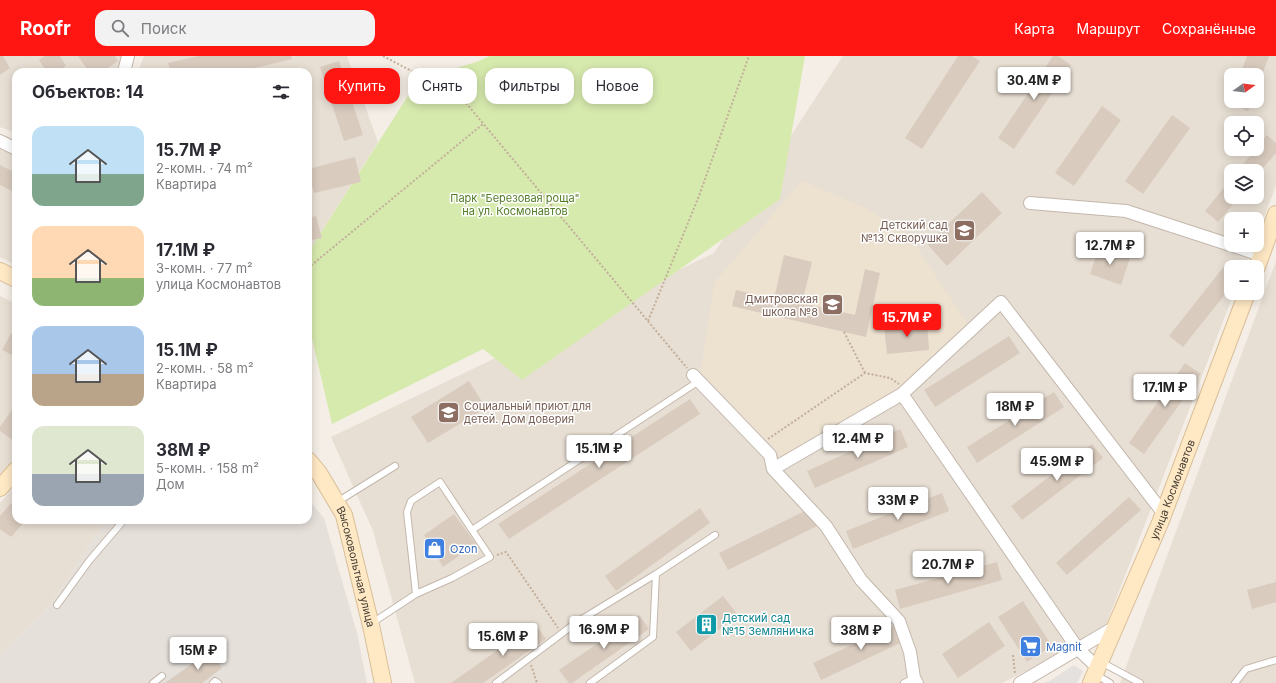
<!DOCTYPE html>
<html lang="ru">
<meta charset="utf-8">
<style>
body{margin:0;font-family:Inter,sans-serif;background:#f2f2f3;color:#2b2b33;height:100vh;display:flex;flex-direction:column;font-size:15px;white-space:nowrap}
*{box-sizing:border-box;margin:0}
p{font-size:13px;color:#7c7c81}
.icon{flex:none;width:22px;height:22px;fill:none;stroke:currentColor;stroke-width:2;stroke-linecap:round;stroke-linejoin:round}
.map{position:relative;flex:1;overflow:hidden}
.panel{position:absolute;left:12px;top:12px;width:300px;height:456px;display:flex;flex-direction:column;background:#fff;border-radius:12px;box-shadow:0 2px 10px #0003}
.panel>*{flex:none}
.hud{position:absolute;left:324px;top:12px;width:380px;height:36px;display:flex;gap:8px}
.needle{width:26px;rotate:76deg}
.buttons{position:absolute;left:1224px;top:12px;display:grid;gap:8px}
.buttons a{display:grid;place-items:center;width:40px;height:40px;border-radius:8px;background:#fff;box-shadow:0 2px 10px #0003;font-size:20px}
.price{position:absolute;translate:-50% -34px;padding:0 9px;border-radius:4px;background:#fff;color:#222;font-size:13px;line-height:26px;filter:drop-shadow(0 1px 2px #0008)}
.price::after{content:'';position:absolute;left:50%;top:24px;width:12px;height:9px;margin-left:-6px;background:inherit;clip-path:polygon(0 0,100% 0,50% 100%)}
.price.on{background:#ff1512;color:#fff}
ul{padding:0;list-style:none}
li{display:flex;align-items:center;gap:12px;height:100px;padding:0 20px}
li span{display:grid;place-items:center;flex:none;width:112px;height:80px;border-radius:12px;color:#555}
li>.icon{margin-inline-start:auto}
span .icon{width:48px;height:48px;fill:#fffc;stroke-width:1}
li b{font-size:17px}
h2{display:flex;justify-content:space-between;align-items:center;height:48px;padding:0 20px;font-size:17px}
.pill{padding:0 14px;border-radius:12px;background:#fff;box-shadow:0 2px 10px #0003;font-size:14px;line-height:36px}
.pill.on{background:#ff1512;color:#fff}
header{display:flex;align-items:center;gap:24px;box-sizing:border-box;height:56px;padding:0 20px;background:#ff1512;color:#fff}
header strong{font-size:19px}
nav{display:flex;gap:22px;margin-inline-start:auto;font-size:14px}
.search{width:280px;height:36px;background:#f2f2f3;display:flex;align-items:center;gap:10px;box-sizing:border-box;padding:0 14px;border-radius:12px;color:#7c7c81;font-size:15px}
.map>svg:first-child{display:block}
.residential{fill:#e8dfd4;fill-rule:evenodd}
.industrial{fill:#e6e0db}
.education{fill:#ede1d0}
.green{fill:#d7eaae}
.parking{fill:#e5e1df}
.building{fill:#d9cbbe}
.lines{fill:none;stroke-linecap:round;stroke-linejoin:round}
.lane-casing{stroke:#c3b7ac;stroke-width:8}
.street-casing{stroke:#c3b7ac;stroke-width:14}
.secondary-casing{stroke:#d9be97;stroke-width:18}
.path{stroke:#c2ae99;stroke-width:2;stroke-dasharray:2 2;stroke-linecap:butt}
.lane{stroke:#fff;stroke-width:6}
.street{stroke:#fff;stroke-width:12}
.secondary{stroke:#ffe9c5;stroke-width:16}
.labels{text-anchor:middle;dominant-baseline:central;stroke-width:3;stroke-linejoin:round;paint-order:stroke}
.park-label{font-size:11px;fill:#527b26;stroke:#fff}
.education-label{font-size:11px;fill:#785e54;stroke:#fff;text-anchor:end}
.street-label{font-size:11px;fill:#473e35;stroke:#fff}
.shop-label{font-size:11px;fill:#366cbe;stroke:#fff;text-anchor:start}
.culture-label{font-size:11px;fill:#0d838f;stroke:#fff;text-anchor:start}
</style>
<header>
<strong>Roofr</strong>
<div class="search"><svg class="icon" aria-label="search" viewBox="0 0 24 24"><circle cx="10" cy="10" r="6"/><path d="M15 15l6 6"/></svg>Поиск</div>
<nav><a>Карта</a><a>Маршрут</a><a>Сохранённые</a></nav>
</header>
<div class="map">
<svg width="1276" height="627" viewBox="0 0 1276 627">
<rect width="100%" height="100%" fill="#f4eee6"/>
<!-- residential -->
<path class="residential" d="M0,0H132L133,9L128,16H16V77L0,71Z
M144,0H347L378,86L308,197V16H138Z
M843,0H1276V130L1257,179V163H1231V189H1253L1245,211H1231V237H1234L1106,569L1069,594L1002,627H415L373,475L331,381L714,197ZM1231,19H1257V45H1231ZM1231,67H1257V93H1231ZM1231,115H1257V141H1231Z
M0,91L16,99V209L0,201Z
M1276,205V627H1120Z
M0,240L16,248V404L0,422Z
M16,429V464H106L47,553L0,598V447Z"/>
<!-- industrial -->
<path class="industrial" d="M308,443L324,462L357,577L367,627H0V598L47,553L106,464H308Z"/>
<!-- education -->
<path class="education" d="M802,125L868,153L910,181L969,270L904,331L782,401L701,316L714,227Z"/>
<!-- green -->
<path class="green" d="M490,0H805L780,143L522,324L483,293L332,368L310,274L308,272V197L418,24L479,5Z"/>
<!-- parking -->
<path class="parking" d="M1074,609L1083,615L1077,627H1044L1051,624Z"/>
<!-- building -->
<path class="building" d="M0,0H3L10,12L0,19Z
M45,0H60L66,10L56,16H47L39,4Z
M78,0H115L118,5L102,16H89Z
M199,0H291L292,3L239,16H171L168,7Z
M958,0H972L980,5L922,93L905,82Z
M1053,0H1058L1071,9L1014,93L998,82Z
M1247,0H1269L1257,32V19H1240Z
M339,5L363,79L344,85L320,11Z
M1231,45H1252L1248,55L1230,48Z
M1102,50L1121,64L1074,130L1055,117Z
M1172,59L1190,72L1143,138L1125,125Z
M1267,79L1276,87V97L1257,119V115H1237L1256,93H1257V91Z
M355,101L361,126L314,137L308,113Z
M0,109L16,117V137L0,129Z
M1231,123V141H1239L1218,166L1205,155Z
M982,136L1002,157L947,210L927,188Z
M316,160L322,182L308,185V162Z
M1099,191L1130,202L1121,229L1090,218Z
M784,199L812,206L802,247L855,259L865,213L880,217L866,281L732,250L736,234L774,243Z
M1229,204L1238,211H1231V231L1183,291L1169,280Z
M927,266L929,294L887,298L884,270Z
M11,277L16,280V301L2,294Z
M1009,280L1020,297L935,351L924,334Z
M1185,307L1201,318L1144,398L1129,387Z
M469,325L486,352L428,387L411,361Z
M1054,336L1064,351L977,407L967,391Z
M690,343L700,358L509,483L498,468Z
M14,351L16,353V382L14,385L0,375V371Z
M900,373L908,391L815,432L807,415Z
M1092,388L1103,402L1022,464L1011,450Z
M942,437L949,455L853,493L846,475Z
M1129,441L1141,454L1067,519L1056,507Z
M11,447L16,451V464H26L11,481L0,473V460Z
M815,450L823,467L728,514L719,497Z
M700,452L710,467L616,535L605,520Z
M454,458L476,488L443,511L424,479Z
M997,506L1002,524L900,553L895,534Z
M1276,526V546L1252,553L1247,534Z
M723,540L738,559L691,595L676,576Z
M1023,545L1052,590L1027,606L998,561Z
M639,559L649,573L572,627H569L559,614Z
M901,566L909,583L821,624L813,607Z
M989,566L1005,590L958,622L942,598Z
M535,568L546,583L483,627H451Z
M210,595L222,612L202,627H165Z"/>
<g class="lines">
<defs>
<path id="lane" d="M337,446L395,410
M416,538L407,456L411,445L440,426L472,474
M57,549L89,505L124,464
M372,567L416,538L452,522L490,501L472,474L699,325
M1101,606L1140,627
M1095,618L1110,627
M153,627L162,620
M213,627L215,625L218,627
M496,627L577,566L656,518
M590,627L653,581L656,518L715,479
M904,627L914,622
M1235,627L1246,613L1276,604"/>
<path id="street" d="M124,16L128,0
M0,85L16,93
M1030,147L1126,155L1261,199
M693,319L770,399L773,413
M902,338L1078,593L1098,612
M917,627L914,622L910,596L899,565L861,524L826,470L773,413L902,338L1001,246L1164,458
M1020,627L1115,571"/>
<g id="secondary">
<path d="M1257,211L1276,158"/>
<path d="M0,215L16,223"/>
<path id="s1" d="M308,404L319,417L344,459L372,574L383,627"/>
<path d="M0,432L16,414"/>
<path id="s2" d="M1091,627L1160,467L1247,237"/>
</g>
</defs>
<!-- lane casing -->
<use href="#lane" class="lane-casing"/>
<!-- street casing -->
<use href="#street" class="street-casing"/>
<!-- secondary casing -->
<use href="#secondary" class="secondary-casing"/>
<!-- path -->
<path class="path" d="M383,0L461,41L687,312
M308,212L483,68
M648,265L699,140L749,0
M844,276L865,317
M768,383L865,317L890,322L899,328
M497,499L506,496L558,572
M1013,599L1015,618
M531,609L537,627"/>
<!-- lane -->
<use href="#lane" class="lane"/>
<!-- street -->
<use href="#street" class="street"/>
<!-- secondary -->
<use href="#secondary" class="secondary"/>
</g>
<!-- icons -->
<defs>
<symbol id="school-square" viewBox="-11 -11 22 22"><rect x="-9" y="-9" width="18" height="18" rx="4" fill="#8d6e63" stroke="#fff"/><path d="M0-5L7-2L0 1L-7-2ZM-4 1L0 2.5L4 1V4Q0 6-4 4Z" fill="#fff"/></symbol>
<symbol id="shop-square" viewBox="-11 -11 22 22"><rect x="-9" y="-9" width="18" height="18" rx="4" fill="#3f7fe0" stroke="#fff"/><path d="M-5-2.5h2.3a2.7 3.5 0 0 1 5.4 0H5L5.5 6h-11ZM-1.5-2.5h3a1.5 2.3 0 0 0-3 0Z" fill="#fff"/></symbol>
<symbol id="building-square" viewBox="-11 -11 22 22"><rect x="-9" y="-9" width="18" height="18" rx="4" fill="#0f9aa8" stroke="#fff"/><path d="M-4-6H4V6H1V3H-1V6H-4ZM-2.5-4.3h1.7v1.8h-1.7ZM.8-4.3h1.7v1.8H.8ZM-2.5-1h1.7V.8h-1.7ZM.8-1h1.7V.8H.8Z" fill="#fff"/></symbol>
<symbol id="supermarket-square" viewBox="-11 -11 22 22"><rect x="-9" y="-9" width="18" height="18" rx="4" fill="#3f7fe0" stroke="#fff"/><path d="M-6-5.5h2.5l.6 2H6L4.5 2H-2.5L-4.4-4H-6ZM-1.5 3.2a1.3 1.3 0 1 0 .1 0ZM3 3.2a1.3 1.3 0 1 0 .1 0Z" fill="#fff"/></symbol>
</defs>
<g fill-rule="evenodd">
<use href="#school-square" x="952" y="162" width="25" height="25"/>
<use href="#school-square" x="820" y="236" width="25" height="25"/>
<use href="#school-square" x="436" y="344" width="25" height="25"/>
<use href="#shop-square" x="422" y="480" width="25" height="25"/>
<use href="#building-square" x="694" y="556" width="25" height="25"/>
<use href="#supermarket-square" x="1018" y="578" width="25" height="25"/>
</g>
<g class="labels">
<!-- park labels -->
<g class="park-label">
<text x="515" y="142">Парк "Березовая роща"<tspan x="515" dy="13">на ул. Космонавтов</tspan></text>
</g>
<!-- education labels -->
<g class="education-label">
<text x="948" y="169">Детский сад<tspan x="948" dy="13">№13 Скворушка</tspan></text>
<text x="818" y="243">Дмитровская<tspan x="818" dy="13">школа №8</tspan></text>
<text x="464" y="350" text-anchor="start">Социальный приют для<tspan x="464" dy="13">детей. Дом доверия</tspan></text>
</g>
<!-- street labels -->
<g class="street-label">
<text stroke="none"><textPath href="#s2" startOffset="210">улица Космонавтов</textPath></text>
<text stroke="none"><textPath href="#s1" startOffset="119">Высоковольтная улица</textPath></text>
</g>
<!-- shop labels -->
<g class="shop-label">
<text x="450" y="493">Ozon</text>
<text x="1046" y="591">Magnit</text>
</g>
<!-- culture labels -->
<g class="culture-label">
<text x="722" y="562">Детский сад<tspan x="722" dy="13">№15 Земляничка</tspan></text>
</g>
</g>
</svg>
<div class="buttons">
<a><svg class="needle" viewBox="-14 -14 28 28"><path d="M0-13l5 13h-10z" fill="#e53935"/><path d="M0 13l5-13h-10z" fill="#7c7c81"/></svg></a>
<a><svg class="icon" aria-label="locate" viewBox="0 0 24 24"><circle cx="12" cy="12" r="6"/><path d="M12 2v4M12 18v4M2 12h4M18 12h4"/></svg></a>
<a><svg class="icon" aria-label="layers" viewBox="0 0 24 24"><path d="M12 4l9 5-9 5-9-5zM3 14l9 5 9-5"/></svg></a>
<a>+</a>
<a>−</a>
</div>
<b class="price" style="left:1034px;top:45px">30.4M ₽</b>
<b class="price" style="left:1110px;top:210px">12.7M ₽</b>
<b class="price on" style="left:907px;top:282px">15.7M ₽</b>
<b class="price" style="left:1165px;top:352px">17.1M ₽</b>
<b class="price" style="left:1015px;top:371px">18M ₽</b>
<b class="price" style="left:858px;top:403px">12.4M ₽</b>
<b class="price" style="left:599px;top:413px">15.1M ₽</b>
<b class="price" style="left:1057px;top:426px">45.9M ₽</b>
<b class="price" style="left:898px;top:465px">33M ₽</b>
<b class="price" style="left:948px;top:529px">20.7M ₽</b>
<b class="price" style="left:604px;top:594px">16.9M ₽</b>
<b class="price" style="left:861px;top:595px">38M ₽</b>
<b class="price" style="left:503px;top:601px">15.6M ₽</b>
<b class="price" style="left:198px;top:615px">15M ₽</b>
<div class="hud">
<a class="pill on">Купить</a>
<a class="pill">Снять</a>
<a class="pill">Фильтры</a>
<a class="pill">Новое</a>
</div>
<section class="panel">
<h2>Объектов: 14<svg class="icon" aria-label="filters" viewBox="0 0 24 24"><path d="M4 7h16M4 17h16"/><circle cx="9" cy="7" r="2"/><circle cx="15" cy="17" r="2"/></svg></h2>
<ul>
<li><span style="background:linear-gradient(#bfe0f5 60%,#7fa58c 0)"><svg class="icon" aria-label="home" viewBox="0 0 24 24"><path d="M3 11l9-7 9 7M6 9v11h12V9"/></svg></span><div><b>15.7M ₽</b><p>2-комн. · 74 m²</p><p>Квартира</p></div></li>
<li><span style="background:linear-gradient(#ffd9b3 65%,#8fb573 0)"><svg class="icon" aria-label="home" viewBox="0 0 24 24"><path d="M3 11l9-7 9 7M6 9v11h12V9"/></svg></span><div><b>17.1M ₽</b><p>3-комн. · 77 m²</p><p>улица Космонавтов</p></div></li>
<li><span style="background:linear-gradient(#a9c7e8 60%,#b9a48a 0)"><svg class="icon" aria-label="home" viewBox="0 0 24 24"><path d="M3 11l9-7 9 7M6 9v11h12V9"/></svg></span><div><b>15.1M ₽</b><p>2-комн. · 58 m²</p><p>Квартира</p></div></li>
<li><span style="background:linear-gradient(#dfe7d0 60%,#9aa5b1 0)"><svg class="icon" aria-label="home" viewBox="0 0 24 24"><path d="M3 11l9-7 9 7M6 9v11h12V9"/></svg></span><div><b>38M ₽</b><p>5-комн. · 158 m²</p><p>Дом</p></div></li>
</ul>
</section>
</div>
